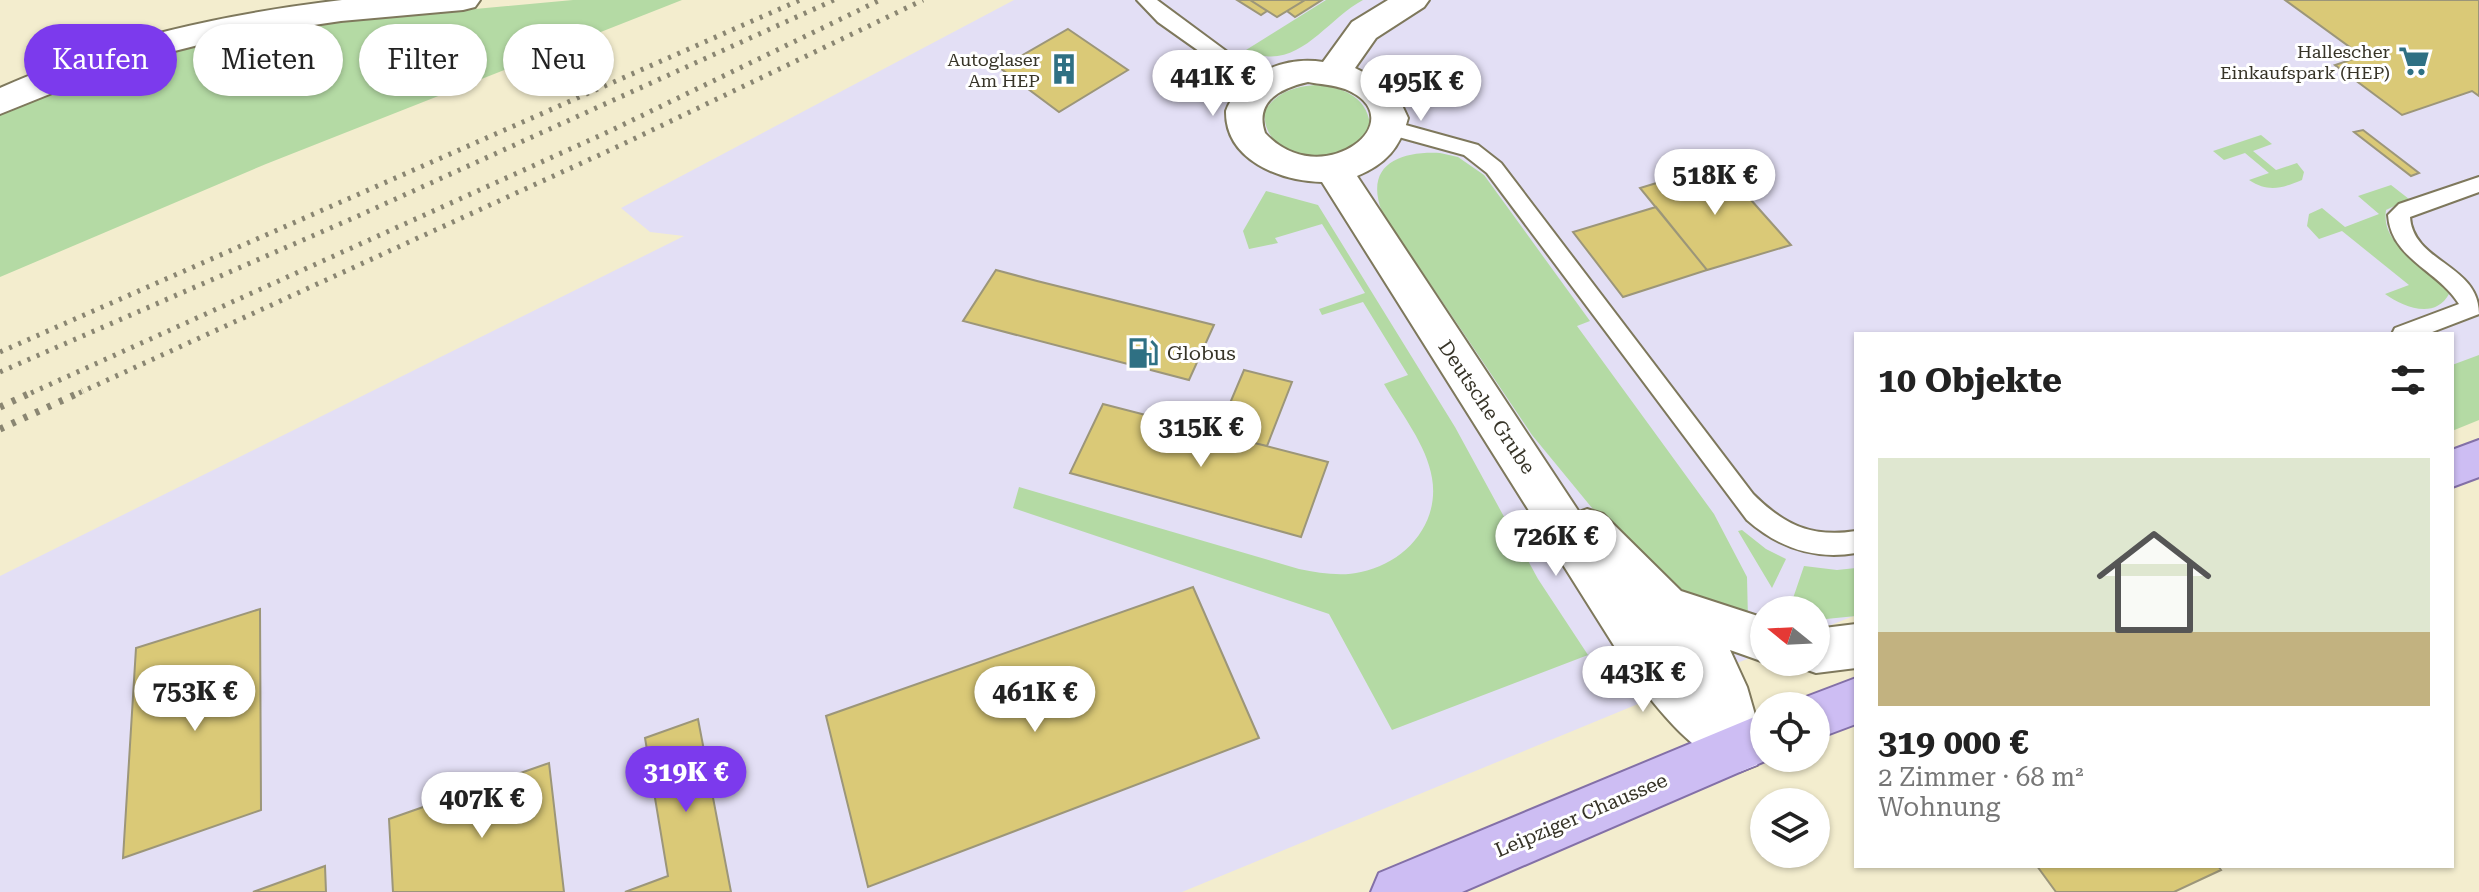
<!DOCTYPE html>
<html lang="de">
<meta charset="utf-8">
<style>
body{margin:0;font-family:"Roboto Serif",serif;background:#f2f2f2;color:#222;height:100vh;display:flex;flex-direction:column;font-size:30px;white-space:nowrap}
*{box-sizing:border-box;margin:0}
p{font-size:26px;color:#767676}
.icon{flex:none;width:44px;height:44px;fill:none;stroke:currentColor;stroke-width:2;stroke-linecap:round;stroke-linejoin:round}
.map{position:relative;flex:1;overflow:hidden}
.sheet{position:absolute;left:1854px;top:332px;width:600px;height:536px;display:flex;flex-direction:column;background:#fff;border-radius:0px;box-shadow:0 2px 6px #0004}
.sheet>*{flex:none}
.hud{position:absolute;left:24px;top:24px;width:760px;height:72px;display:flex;gap:16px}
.needle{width:52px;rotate:288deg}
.controls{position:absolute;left:1750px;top:596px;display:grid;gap:16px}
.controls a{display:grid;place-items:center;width:80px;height:80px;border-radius:50%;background:#fff;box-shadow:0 2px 6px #0004;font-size:40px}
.price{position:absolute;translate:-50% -68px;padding:0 18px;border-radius:28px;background:#fff;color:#222;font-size:26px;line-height:52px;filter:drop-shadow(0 2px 4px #0008)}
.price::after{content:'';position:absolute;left:50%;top:48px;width:24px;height:18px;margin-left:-12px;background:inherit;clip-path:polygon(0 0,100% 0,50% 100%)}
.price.selected{background:#7c3aed;color:#fff}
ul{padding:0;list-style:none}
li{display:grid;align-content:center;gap:16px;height:424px;padding:0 24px}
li+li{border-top:2px solid #e0e0e0}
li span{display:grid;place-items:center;height:248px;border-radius:0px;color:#555}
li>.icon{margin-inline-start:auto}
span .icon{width:144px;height:144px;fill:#fffc;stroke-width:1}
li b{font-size:34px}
h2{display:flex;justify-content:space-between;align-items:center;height:96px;padding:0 24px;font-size:34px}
.chip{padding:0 28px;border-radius:36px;background:#fff;box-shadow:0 2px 6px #0004;font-size:28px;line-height:72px}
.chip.selected{background:#7c3aed;color:#fff}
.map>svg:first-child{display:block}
.commercial{fill:#e3dff5}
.green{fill:#b4daa4}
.building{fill:#dac977;stroke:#9c9679;stroke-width:2}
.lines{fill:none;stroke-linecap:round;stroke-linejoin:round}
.service-casing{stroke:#7e785c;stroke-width:4}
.minor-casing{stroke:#7e785c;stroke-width:4}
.tertiary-casing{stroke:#7e785c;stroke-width:4}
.primary-casing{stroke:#8370a7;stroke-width:4}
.service{fill:#fff;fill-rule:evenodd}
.minor{fill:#fff;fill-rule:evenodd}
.tertiary{fill:#fff;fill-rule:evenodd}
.primary{fill:#cdbdf3;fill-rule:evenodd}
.rail-far1{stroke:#8a8672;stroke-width:5;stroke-dasharray:3 7;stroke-linecap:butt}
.rail{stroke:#8a8672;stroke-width:7;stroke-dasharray:4 9;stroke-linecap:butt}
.labels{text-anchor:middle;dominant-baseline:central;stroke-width:6;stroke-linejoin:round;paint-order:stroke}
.far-poi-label{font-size:18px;fill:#373428;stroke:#fff;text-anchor:end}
.poi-label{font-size:20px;fill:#373428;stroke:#fff;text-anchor:start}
.street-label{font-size:20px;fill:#373428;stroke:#fff}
</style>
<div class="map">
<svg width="2479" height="892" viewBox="0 0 2479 892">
<rect width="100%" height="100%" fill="#f3edce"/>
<!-- commercial -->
<path class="commercial" d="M1014,0H2479V382L2452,392V334H1856V615L1816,631V610H1764V652L1182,892H0V576L684,236L650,232L621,208Z"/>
<!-- green -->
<path class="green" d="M573,0H682L266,164L0,277V115L15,106L153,52L292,26Z
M1326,0H1363C1324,21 1296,75 1246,50Z
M1315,85C1341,87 1366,95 1370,124C1355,171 1258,165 1265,110C1278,92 1293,87 1315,85Z
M2261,135L2272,144L2253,151L2276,170L2297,163L2304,172L2302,180C2282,188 2269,193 2249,180L2269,173L2245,153L2224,160L2213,151Z
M1440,153L1458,157L1484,175L1590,321L1577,326L1714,514L1747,577L1748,620L1696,602L1665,582L1606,525L1532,435L1382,212C1364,165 1399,151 1440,153Z
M2391,185L2409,199L2386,210C2380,253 2437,261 2449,294C2435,320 2403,307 2385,294L2409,285L2342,231L2319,239L2307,226L2309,214L2322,208L2345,227L2379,214L2358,196Z
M1266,191L1318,205L1455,427L1538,579L1588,655L1392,730L1329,614L1013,508L1019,487L1299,569C1320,573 1341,577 1361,572C1405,563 1440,524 1432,478C1427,445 1400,412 1384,384L1408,375L1363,302L1322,315L1319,309L1365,293L1322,224L1275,238L1278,243L1249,249L1243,231Z
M2479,355V420L2452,431V365Z
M1742,530L1766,549L1786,559L1772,588L1738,531Z
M1804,566L1837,570L1856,568V616L1816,620V610H1789Z"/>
<!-- building -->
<path class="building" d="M1237,0H1250L1267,11L1261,15Z
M1250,0H1305L1277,17Z
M1305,0H1322L1295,17L1287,11Z
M2285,0H2479V96L2472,91L2402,115L2335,65L2362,56Z
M1068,29L1128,70L1059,112L1000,68Z
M2363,130L2419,173L2411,176L2354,132Z
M1719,164L1791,245L1707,270L1640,188Z
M1656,207L1707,270L1623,297L1573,232Z
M996,270L1037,281L1214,325L1189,380L963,321Z
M1244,370L1292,382L1267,446L1217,434Z
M1103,404L1328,462L1301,537L1070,473Z
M1193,587L1259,738L868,887L826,716Z
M260,609L261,810L123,858L136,648Z
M698,719L731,892H625L668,876L645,738Z
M549,763L564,892H393L389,819Z
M325,866L326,892H253Z
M2037,866H2218L2221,870L2174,892H2056Z"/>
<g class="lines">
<defs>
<path id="service" d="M1137,0H1157L1268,82L1271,86L1268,90H1254L1158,22Z
M1391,121L1478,145L1501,163L1753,494C1784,525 1812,538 1856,531V553C1814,560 1779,548 1747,520L1487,173L1464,155L1384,133L1381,128L1384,123Z
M2479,177V192L2410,217C2413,263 2479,264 2479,314L2427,334H2392L2395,328L2459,304C2438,270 2391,259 2388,215L2399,204Z"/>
<path id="minor" d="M1388,0H1429L1424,7L1376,38L1355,68L1394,88L1408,118C1400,148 1386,164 1357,176L1579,512L1587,509L1603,514L1681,591L1764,618V662L1730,650L1747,687L1764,746L1757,765L1739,772C1695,755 1663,716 1635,679L1322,182C1280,181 1225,160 1226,111C1240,74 1285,56 1323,62L1352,22ZM1308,82C1319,84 1334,85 1345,89C1418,119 1322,195 1265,133C1254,101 1281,88 1308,82Z
M1856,624V668L1816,673L1799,667L1797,662H1816V629Z"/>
<path id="tertiary" d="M342,0H480L475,7L463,10L341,21L226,38L127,63L0,114V88C110,39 223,14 342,0Z"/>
<path id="primary" d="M2479,440V477L2452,487V450Z
M1856,678V724L1816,739V706H1795L1798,700Z
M1764,713V758H1772L1462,892H1371L1379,873Z"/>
</defs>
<!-- service casing -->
<use href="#service" class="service-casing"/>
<!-- minor casing -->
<use href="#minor" class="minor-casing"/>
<!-- tertiary casing -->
<use href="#tertiary" class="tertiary-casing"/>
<!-- primary casing -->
<use href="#primary" class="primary-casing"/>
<!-- service -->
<use href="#service" class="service"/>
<!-- minor -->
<use href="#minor" class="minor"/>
<!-- tertiary -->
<use href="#tertiary" class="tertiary"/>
<!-- primary -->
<use href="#primary" class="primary"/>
<!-- rail-far1 -->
<path class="rail-far1" d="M0,352L800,0
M0,372L358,216L834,0
M31,393L610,131L880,0
M79,393L619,146L923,0"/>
<!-- rail -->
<path class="rail" d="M0,407L35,391
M0,429L83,391"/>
</g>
<!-- icons -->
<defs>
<symbol id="supermarket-bare" viewBox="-9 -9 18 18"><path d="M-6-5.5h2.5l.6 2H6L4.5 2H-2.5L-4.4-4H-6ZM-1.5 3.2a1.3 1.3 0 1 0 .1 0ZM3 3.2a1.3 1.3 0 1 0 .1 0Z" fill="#2f7083" stroke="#fff" stroke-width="2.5" paint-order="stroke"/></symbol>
<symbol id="building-bare" viewBox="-9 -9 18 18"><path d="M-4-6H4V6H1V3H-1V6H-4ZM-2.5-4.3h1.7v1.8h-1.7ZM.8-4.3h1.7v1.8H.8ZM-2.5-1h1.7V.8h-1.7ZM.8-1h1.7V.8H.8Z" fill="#2f7083" stroke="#fff" stroke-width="2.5" paint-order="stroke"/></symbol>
<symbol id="fuel-bare" viewBox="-9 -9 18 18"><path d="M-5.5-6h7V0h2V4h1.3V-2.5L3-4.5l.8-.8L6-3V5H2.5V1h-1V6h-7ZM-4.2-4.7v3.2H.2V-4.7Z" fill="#2f7083" stroke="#fff" stroke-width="2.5" paint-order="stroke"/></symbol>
</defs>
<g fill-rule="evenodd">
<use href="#supermarket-bare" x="2392" y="39" width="44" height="44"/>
<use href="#building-bare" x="1042" y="47" width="44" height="44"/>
<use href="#fuel-bare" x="1121" y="331" width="44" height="44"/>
</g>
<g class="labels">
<!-- far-poi labels -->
<g class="far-poi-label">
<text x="2390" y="51">Hallescher<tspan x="2390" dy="21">Einkaufspark (HEP)</tspan></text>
<text x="1040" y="59">Autoglaser<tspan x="1040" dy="21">Am HEP</tspan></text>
</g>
<!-- poi labels -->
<g class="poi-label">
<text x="1167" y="353">Globus</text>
</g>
<!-- street labels -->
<g class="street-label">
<text transform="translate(1487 407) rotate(56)">Deutsche Grube</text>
<text transform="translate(1581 815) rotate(-23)">Leipziger Chaussee</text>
</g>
</g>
</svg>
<div class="controls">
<a><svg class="needle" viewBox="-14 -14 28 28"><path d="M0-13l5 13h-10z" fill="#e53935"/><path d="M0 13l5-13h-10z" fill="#767676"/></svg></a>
<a><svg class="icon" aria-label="locate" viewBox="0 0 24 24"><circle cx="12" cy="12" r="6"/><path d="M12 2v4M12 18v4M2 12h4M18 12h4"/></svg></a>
<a><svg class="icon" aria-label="layers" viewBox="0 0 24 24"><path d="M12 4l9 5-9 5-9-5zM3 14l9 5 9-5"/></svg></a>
</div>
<b class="price" style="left:1213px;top:118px">441K €</b>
<b class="price" style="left:1421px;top:123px">495K €</b>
<b class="price" style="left:1715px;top:217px">518K €</b>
<b class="price" style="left:1201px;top:469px">315K €</b>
<b class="price" style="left:1556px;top:578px">726K €</b>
<b class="price" style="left:1643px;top:714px">443K €</b>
<b class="price" style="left:195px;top:733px">753K €</b>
<b class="price" style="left:1035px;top:734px">461K €</b>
<b class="price selected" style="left:686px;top:814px">319K €</b>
<b class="price" style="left:482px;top:840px">407K €</b>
<div class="hud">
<a class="chip selected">Kaufen</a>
<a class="chip">Mieten</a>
<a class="chip">Filter</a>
<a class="chip">Neu</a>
</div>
<section class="sheet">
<h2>10 Objekte<svg class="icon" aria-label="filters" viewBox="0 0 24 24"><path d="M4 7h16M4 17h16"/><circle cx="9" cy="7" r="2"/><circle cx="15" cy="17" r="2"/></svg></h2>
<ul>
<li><span style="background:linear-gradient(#dfe7d0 70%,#c2b280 0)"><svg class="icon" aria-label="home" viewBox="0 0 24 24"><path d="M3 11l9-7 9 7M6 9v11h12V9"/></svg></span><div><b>319 000 €</b><p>2 Zimmer · 68 m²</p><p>Wohnung</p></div></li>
</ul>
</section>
</div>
